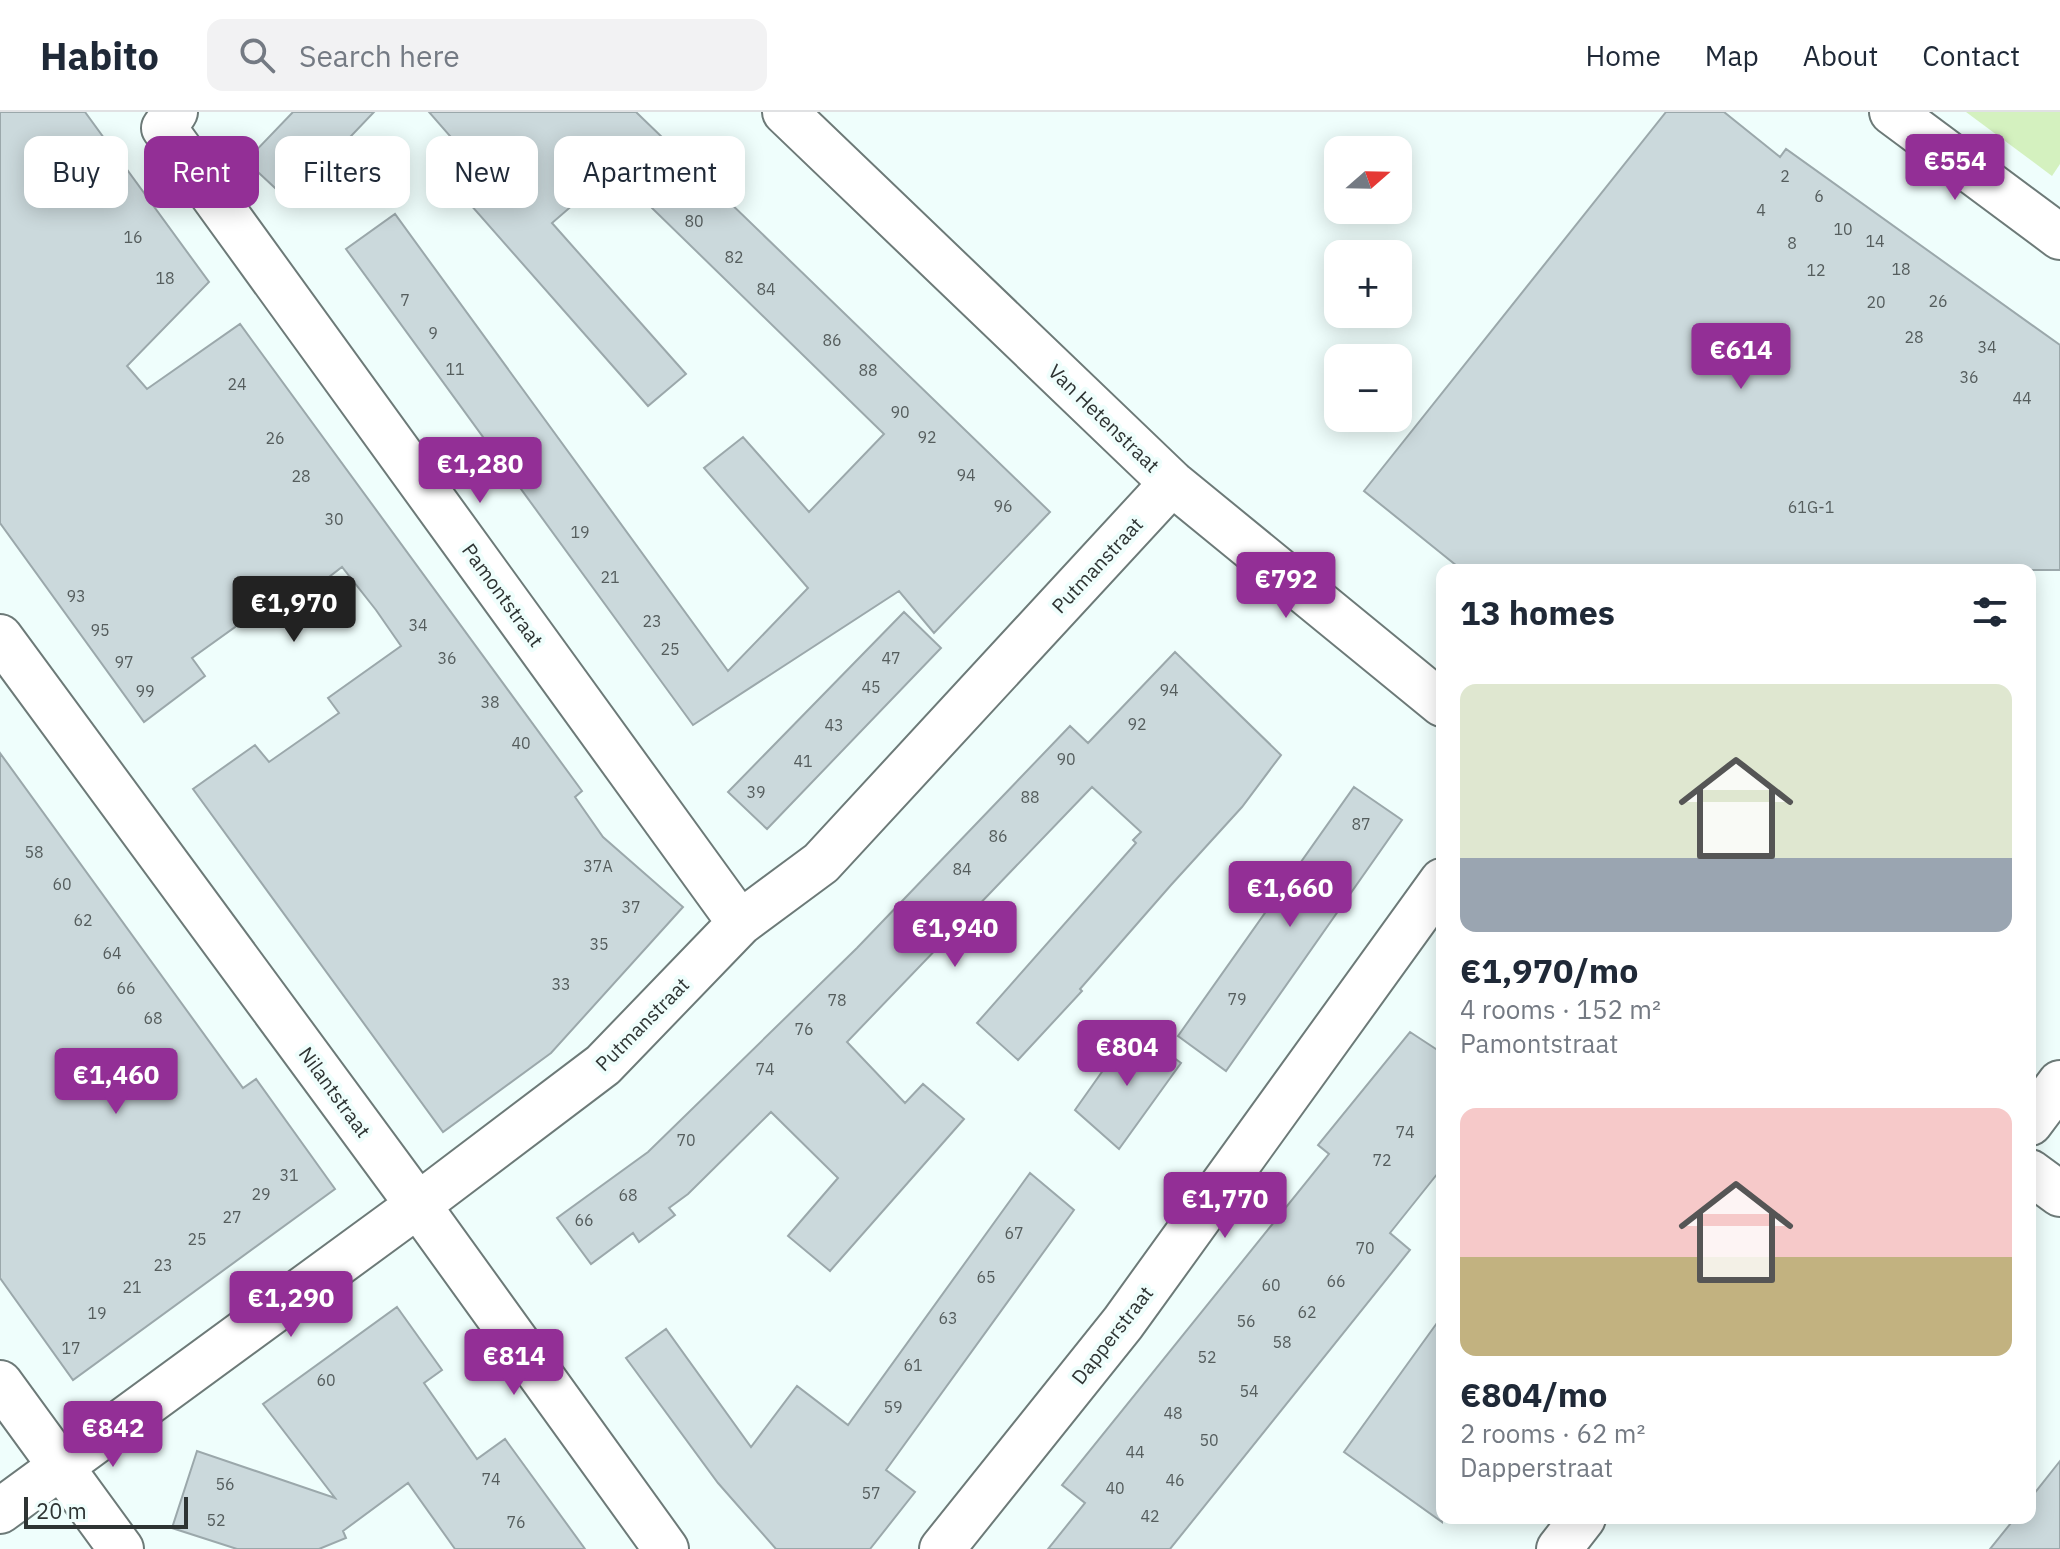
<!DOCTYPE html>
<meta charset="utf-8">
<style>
body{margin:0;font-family:"IBM Plex Sans",sans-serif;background:#f2f2f3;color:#1f2937;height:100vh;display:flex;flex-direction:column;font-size:30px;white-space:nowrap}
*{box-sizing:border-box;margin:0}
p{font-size:26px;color:#747a83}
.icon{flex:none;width:44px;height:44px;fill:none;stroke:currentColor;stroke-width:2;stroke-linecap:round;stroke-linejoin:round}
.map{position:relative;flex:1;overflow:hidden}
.sheet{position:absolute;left:1436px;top:452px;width:600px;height:960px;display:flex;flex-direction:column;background:#fff;border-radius:16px;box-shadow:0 4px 20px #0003}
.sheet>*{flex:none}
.top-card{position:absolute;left:24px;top:24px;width:760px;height:72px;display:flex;gap:16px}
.needle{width:52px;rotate:70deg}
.fabs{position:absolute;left:1324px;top:24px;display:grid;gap:16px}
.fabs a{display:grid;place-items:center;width:88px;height:88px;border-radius:16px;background:#fff;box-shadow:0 4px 20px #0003;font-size:40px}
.scale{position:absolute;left:24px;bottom:20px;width:164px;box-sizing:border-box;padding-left:8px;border:4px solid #2e3433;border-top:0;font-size:22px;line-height:28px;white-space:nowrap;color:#2e3433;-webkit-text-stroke:6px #effefc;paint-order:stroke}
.price{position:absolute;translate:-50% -68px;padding:0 18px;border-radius:8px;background:#932f96;color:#fff;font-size:26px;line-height:52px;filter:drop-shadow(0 2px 4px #0008)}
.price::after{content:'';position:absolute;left:50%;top:48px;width:24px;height:18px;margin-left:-12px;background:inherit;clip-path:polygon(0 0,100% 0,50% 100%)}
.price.current{background:#222;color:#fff}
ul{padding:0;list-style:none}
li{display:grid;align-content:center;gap:16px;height:424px;padding:0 24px}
li span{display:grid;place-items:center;height:248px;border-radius:16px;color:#555}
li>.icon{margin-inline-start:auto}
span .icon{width:144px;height:144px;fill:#fffc;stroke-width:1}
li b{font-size:34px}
h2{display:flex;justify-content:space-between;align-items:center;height:96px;padding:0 24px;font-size:34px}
.pill{padding:0 28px;border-radius:16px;background:#fff;box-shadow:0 4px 20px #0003;font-size:28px;line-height:72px}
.pill.current{background:#932f96;color:#fff}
header{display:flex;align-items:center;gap:48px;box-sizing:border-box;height:112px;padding:0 40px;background:#fff;border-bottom:2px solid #e0e1e3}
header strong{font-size:38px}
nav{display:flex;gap:44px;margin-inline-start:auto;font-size:28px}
.search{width:560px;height:72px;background:#f2f2f3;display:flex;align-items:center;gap:20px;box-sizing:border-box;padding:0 28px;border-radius:16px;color:#747a83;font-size:30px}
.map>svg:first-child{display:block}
.green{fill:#d4f1bf}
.building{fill:#cbd9dc;stroke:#9ba8ab;stroke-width:2}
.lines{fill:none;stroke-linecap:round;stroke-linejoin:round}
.minor-casing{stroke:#6d7a78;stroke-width:48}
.minor{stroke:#fff;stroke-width:44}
.labels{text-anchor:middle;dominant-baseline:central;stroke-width:8;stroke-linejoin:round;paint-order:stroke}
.number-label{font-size:16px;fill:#555d5d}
.street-label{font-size:20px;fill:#2e3433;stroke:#effefc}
</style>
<header>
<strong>Habito</strong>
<div class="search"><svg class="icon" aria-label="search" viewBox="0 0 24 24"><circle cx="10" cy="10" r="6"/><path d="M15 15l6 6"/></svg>Search here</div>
<nav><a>Home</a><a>Map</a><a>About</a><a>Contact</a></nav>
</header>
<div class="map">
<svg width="2060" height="1437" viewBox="0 0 2060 1437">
<rect width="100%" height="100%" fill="#effefc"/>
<!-- green -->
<path class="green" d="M1966,0H2060V52L2052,64Z"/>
<!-- building -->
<path class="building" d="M0,0H85L209,170L127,254L147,277L240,212L582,679L575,685L603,725L683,795L551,941L443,1020L193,677L255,633L269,650L339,601L328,586L401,534L376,498L342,455L272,509L263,495L192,546L205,564L144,610L0,411Z
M293,0H374L289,89L246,49Z
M429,0H636L1050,400L934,521L899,479L693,613L346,137L395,102L728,559L808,476L704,356L743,325L809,400L884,322L613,58L552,111L686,262L648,294L447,66L471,48Z
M1666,0H1724L1780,45L1786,37L2060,233V458H1462L1364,379Z
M904,500L941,536L767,717L728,680Z
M1175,540L1281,643L1242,695L1171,773L1080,877L1082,879L1018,948L977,911L1136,731L1133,728L1141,720L1092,675L847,930L905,991L923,972L964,1007L830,1159L788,1124L838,1066L771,1000L688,1082L669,1096L675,1103L639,1130L633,1121L591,1152L557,1106L648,1040L857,836L1070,614L1088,631Z
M0,641L243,976L256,967L335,1077L73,1268L0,1166Z
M1354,675L1402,708L1226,959L1178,924Z
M1133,916L1181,951L1119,1037L1075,998Z
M1410,920L1442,941V1056L1390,1121L1410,1138L1170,1437H1048L1085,1391L1062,1373L1329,1042L1318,1033Z
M1030,1061L1074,1098L886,1358L915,1380L870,1437H776L718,1371L626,1246L666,1217L751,1335L797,1274L848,1313Z
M397,1195L442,1258L424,1271L477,1347L505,1327L585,1437H455L408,1371L343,1419L346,1426L319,1437H237L172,1416L197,1339L335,1386L263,1292Z
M1442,1204V1410L1344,1340Z
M2060,1349V1437H1990L2015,1406H2030V1387Z"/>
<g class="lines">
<defs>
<path id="minor" d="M175,0L164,16L740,811
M785,0L1172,371L1442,592
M1892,0L2060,125
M0,525L418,1093L666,1437
M2030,1011L2060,971
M2030,1060L2060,1082
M0,1271L121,1437
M0,1399L418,1093L603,953L740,811L821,751L1172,371
M942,1437L1123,1211L1442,769
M1559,1437L1583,1406"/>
</defs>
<!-- minor casing -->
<use href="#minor" class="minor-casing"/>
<!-- minor -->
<use href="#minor" class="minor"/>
</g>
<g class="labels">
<!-- number labels -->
<g class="number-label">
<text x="1785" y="64">2</text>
<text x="1819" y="84">6</text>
<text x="1761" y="98">4</text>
<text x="694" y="109">80</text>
<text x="1843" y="117">10</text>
<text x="133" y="125">16</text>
<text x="1875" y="129">14</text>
<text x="1792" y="131">8</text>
<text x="734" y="145">82</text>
<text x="1901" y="157">18</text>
<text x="1816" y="158">12</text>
<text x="165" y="166">18</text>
<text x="766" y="177">84</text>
<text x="405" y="188">7</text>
<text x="1938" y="189">26</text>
<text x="1876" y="190">20</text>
<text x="433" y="221">9</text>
<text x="1914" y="225">28</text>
<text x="832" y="228">86</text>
<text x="1987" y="235">34</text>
<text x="455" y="257">11</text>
<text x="868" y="258">88</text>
<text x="1969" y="265">36</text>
<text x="237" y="272">24</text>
<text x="2022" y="286">44</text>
<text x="900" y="300">90</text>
<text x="927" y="325">92</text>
<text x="275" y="326">26</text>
<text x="966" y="363">94</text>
<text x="301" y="364">28</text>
<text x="1003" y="394">96</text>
<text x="1811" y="395">61G-1</text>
<text x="334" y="407">30</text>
<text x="580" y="420">19</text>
<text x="610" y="465">21</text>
<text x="76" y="484">93</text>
<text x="652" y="509">23</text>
<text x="418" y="513">34</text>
<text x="100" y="518">95</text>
<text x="670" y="537">25</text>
<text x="447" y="546">36</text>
<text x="891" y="546">47</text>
<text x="124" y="550">97</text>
<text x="871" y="575">45</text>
<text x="1169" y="578">94</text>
<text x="145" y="579">99</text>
<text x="490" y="590">38</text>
<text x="1137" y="612">92</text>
<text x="834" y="613">43</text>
<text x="521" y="631">40</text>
<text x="1066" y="647">90</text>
<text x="803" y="649">41</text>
<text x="756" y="680">39</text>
<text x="1030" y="685">88</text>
<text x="1361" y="712">87</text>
<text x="998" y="724">86</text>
<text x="34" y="740">58</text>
<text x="598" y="754">37A</text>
<text x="962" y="757">84</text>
<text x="62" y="772">60</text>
<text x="631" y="795">37</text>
<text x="83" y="808">62</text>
<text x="599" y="832">35</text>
<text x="112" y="841">64</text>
<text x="561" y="872">33</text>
<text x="126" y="876">66</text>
<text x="1237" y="887">79</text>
<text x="837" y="888">78</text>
<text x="153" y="906">68</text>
<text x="804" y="917">76</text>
<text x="765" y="957">74</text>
<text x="1405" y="1020">74</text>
<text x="686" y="1028">70</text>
<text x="1382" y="1048">72</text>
<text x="289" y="1063">31</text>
<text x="261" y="1082">29</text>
<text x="628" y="1083">68</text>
<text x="232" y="1105">27</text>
<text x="584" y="1108">66</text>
<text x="1014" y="1121">67</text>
<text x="197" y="1127">25</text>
<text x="1365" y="1136">70</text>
<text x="163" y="1153">23</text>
<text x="986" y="1165">65</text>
<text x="1336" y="1169">66</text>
<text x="1271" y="1173">60</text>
<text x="132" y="1175">21</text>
<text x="1307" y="1200">62</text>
<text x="97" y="1201">19</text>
<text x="948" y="1206">63</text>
<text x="1246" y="1209">56</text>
<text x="1282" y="1230">58</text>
<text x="71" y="1236">17</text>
<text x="1207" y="1245">52</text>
<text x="913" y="1253">61</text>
<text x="326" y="1268">60</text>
<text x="1249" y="1279">54</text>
<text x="893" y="1295">59</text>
<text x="1173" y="1301">48</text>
<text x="1209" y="1328">50</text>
<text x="1135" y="1340">44</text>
<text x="491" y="1367">74</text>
<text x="1175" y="1368">46</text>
<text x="225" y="1372">56</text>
<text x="1115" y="1376">40</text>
<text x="871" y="1381">57</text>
<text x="1150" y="1404">42</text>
<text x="216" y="1408">52</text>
<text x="516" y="1410">76</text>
</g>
<!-- street labels -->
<g class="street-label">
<text transform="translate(1104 306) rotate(44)">Van Hetenstraat</text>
<text transform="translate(1097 453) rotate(-47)">Putmanstraat</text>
<text transform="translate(503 483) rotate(54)">Pamontstraat</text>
<text transform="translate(642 912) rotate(-45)">Putmanstraat</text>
<text transform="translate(335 980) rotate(54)">Nilantstraat</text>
<text transform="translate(1112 1223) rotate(-52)">Dapperstraat</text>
</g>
</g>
</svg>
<div class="fabs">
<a><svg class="needle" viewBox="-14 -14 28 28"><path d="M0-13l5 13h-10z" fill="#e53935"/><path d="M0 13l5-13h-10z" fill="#747a83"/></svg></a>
<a>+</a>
<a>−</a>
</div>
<div class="scale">20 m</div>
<b class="price" style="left:1955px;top:90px">€554</b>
<b class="price" style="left:1741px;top:279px">€614</b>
<b class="price" style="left:480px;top:393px">€1,280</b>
<b class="price" style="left:1286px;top:508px">€792</b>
<b class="price current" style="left:294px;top:532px">€1,970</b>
<b class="price" style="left:1290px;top:817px">€1,660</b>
<b class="price" style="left:955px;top:857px">€1,940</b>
<b class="price" style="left:1127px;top:976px">€804</b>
<b class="price" style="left:116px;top:1004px">€1,460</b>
<b class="price" style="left:1225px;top:1128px">€1,770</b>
<b class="price" style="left:291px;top:1227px">€1,290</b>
<b class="price" style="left:514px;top:1285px">€814</b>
<b class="price" style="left:113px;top:1357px">€842</b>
<div class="top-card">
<a class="pill">Buy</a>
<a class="pill current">Rent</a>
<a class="pill">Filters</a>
<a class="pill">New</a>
<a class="pill">Apartment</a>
</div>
<section class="sheet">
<h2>13 homes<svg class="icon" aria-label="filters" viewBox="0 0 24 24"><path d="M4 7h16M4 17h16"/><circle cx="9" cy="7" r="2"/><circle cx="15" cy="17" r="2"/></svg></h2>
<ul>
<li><span style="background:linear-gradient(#dfe7d0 70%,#9aa5b1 0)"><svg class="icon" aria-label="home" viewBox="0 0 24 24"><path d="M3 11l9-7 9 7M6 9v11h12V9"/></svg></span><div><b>€1,970/mo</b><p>4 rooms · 152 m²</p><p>Pamontstraat</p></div></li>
<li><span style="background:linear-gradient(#f6c9c9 60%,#c2b280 0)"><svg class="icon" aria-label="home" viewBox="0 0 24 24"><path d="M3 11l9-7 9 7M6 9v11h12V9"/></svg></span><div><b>€804/mo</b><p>2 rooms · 62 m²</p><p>Dapperstraat</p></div></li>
</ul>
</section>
</div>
